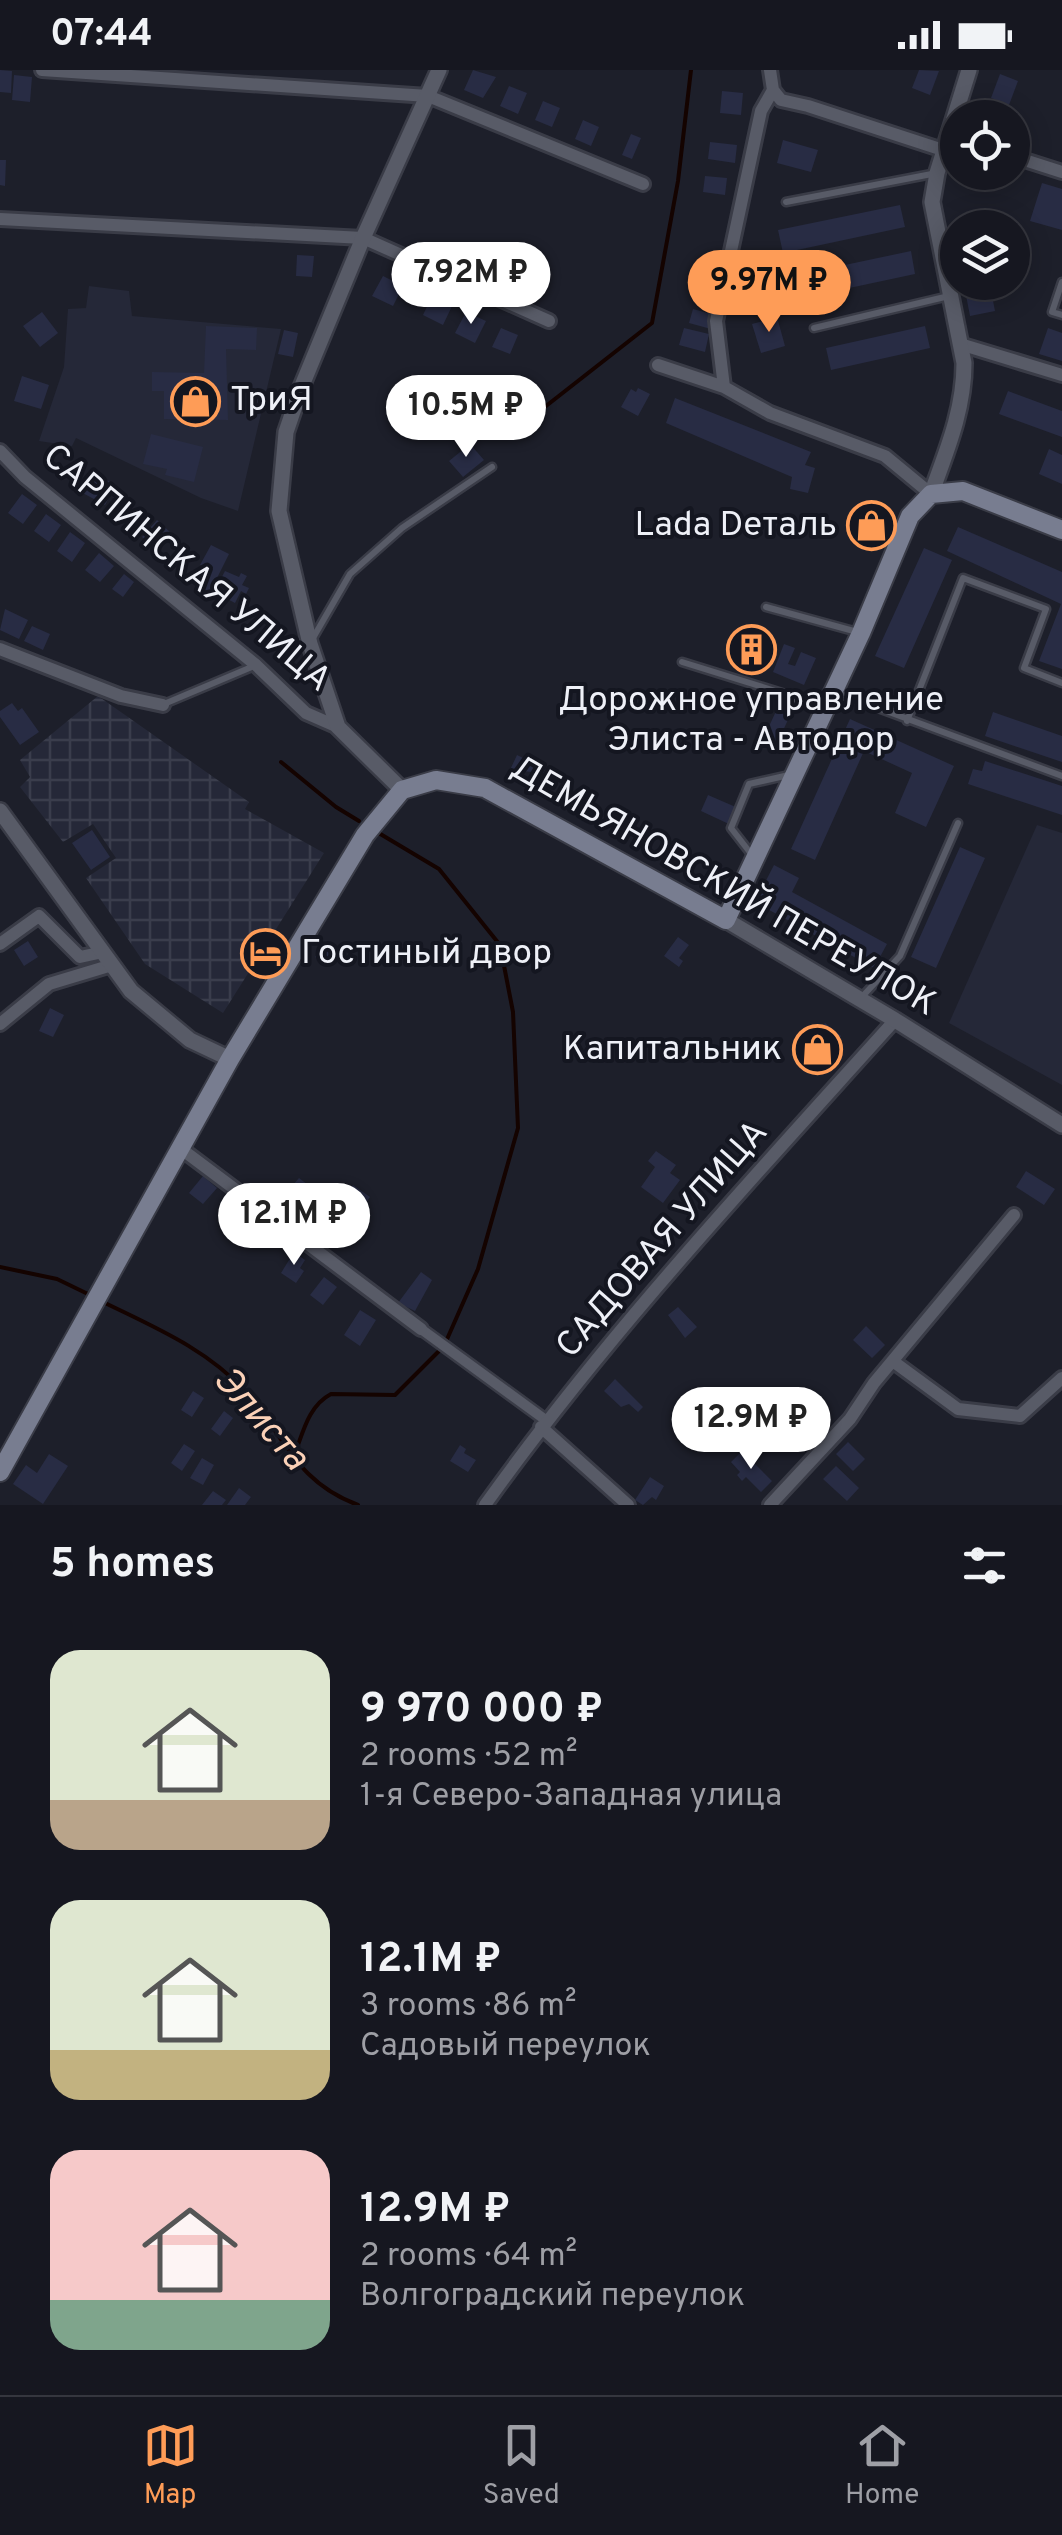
<!DOCTYPE html>
<meta charset="utf-8">
<style>
body{margin:0;font-family:Overpass,sans-serif;background:#1f2029;color:#f1f3f6;height:100vh;display:flex;flex-direction:column;font-size:38px;white-space:nowrap}
*{box-sizing:border-box;margin:0}
p{font-size:32px;color:#9e9fa5}
.icon{flex:none;width:55px;height:55px;fill:none;stroke:currentColor;stroke-width:2;stroke-linecap:round;stroke-linejoin:round}
.map{position:relative;height:1435px;overflow:hidden}
.panel{display:flex;flex-direction:column;background:#161720;flex:1}
.panel>*{flex:none}
.fabs{position:absolute;left:940px;top:30px;display:grid;gap:20px}
.fabs a{display:grid;place-items:center;width:90px;height:90px;border-radius:50%;background:#161720;box-shadow:0 5px 25px #0003,0 0 0 2px #35363e;font-size:50px}
.price{position:absolute;translate:-50% -85px;padding:0 22px;border-radius:35px;background:#fff;color:#222;font-size:32px;line-height:65px;filter:drop-shadow(0 2px 5px #0008)}
.price::after{content:'';position:absolute;left:50%;top:60px;width:30px;height:22px;margin-left:-15px;background:inherit;clip-path:polygon(0 0,100% 0,50% 100%)}
.price.selected{background:#fe9c57;color:#111}
ul{padding:0;list-style:none}
li{display:flex;align-items:center;gap:30px;height:250px;padding:0 50px}
li span{display:grid;place-items:center;flex:none;width:280px;height:200px;border-radius:30px;color:#555}
li>.icon{margin-inline-start:auto}
span .icon{width:120px;height:120px;fill:#fffc;stroke-width:1}
li b{font-size:42px}
h2{display:flex;justify-content:space-between;align-items:center;height:120px;padding:0 50px;font-size:42px}
.status{display:flex;justify-content:space-between;align-items:center;height:70px;padding:0 50px;background:#161720;direction:ltr}
.status svg{height:28px;fill:currentColor}
.menu{display:flex;justify-content:space-around;align-items:center;height:140px;border-top:2px solid #35363e;background:#161720;font-size:28px;color:#9e9fa5}
.menu a{display:grid;justify-items:center;gap:5px}
.menu .selected{color:#fe9c57}
.map>svg:first-child{display:block}
.built{fill:#252838}
.industrial{fill:url(#industrial-grid)}
.lines{fill:none;stroke-linecap:round;stroke-linejoin:round}
.stream{stroke:#140300;stroke-width:4}
.building{fill:#282c44}
.service-casing{stroke:#3a3c47;stroke-width:11}
.pedestrian-casing{stroke:#3a3c47;stroke-width:15}
.minor-casing{stroke:#3a3c47;stroke-width:18}
.tertiary-casing{stroke:#3a3c47;stroke-width:20}
.secondary-casing{stroke:#3a3c47;stroke-width:22}
.service{stroke:#585b67;stroke-width:6}
.pedestrian{stroke:#585b67;stroke-width:10}
.minor{stroke:#585b67;stroke-width:12}
.tertiary{stroke:#585b67;stroke-width:15}
.secondary{stroke:#787d90;stroke-width:18}
.labels{text-anchor:middle;dominant-baseline:central;stroke-width:8;stroke-linejoin:round;paint-order:stroke}
.poi-label{font-size:35px;fill:#eef0f7;stroke:#141620;text-anchor:start}
.street-label{font-size:35px;fill:#eef0f7;stroke:#141620}
.water-label{font-size:38px;font-style:italic;fill:#fbd1b7;stroke:#141620}
</style>
<div class="status"><b>07:44</b><svg viewBox="0 0 49 12"><path d="M0 12V9h3v3zM5 12V6h3v6zM10 12V3h3v9zM15 12V0h3v12zM26 1h20v11H26zM47 4h2v5h-2z"/></svg></div>
<div class="map">
<svg width="1062" height="1435" viewBox="0 0 1062 1435">
<defs>
<pattern id="industrial-grid" width="8" height="8" patternUnits="userSpaceOnUse" patternTransform="scale(2.5)"><rect width="8" height="8" fill="#252838"/><path d="M0 4h8M4 0v8" fill="none" stroke="#3a3d4c"/></pattern>
</defs>
<rect width="100%" height="100%" fill="#1d1f2a"/>
<!-- built -->
<path class="built" d="M89,216L129,221L132,246L281,259L238,441L201,428L76,368L72,376L39,371L64,297L68,239L86,238Z
M1037,755L1062,763V1015L949,953Z"/>
<!-- industrial -->
<path class="industrial" d="M98,626L249,732L245,739L324,783L223,943L145,894L86,808L116,788L93,754L63,772L20,717L30,707L20,690Z"/>
<g class="lines">
<!-- stream -->
<path class="stream" d="M546,336L652,253L678,111L691,0
M281,692L336,737L359,751
M0,1197L57,1209L90,1225
M103,1232C154,1257 207,1279 246,1322C286,1368 296,1412 358,1435
M294,1386C303,1363 308,1336 331,1324L395,1325L444,1276L478,1199L518,1058L513,942L500,875L439,799L377,762"/>
</g>
<!-- building -->
<path class="building" d="M0,0L12,1L11,23L0,22Z
M473,0L496,7L483,28L464,20Z
M919,0L939,1L930,25L912,18Z
M1000,4L1018,11L1009,35L991,28Z
M14,5L32,7L30,32L12,30Z
M509,16L527,23L518,44L500,36Z
M722,21L743,23L741,45L720,43Z
M543,31L560,38L552,57L535,50Z
M583,50L599,57L591,76L575,69Z
M631,64L641,68L632,89L622,85Z
M783,70L818,80L811,102L777,93Z
M710,72L737,75L735,93L708,89Z
M0,90H6L5,116L0,115Z
M705,106L727,108L725,125L703,122Z
M1042,113L1062,119V160L1030,151Z
M900,135L905,157L783,183L778,160Z
M992,142L996,158H957L955,150Z
M911,181L915,204L793,230L788,207Z
M297,185L314,186L312,207L296,206Z
M383,206L403,216L393,236L372,226Z
M772,206L780,235L750,242L742,213Z
M990,215L995,241L970,246L965,220Z
M433,224L453,234L443,255L423,245Z
M693,239L715,245L711,259L689,253Z
M42,242L58,263L40,277L23,256Z
M466,242L486,251L475,273L455,263Z
M777,247L785,276L761,283L752,254Z
M206,256L257,258L256,280L226,279L228,350L164,349V321H152V302L204,303Z
M925,256L930,278L831,300L826,278Z
M501,258L518,265L510,284L492,277Z
M684,258L709,264L705,282L679,275Z
M1048,258L1062,263V291L1039,284Z
M284,260L298,263L293,287L278,284Z
M22,306L49,315L41,339L14,331Z
M638,318L650,324L638,346L621,337L631,319L636,322Z
M1008,321L1062,341V367L999,344Z
M675,328L811,382L805,395L815,398L808,423L790,419L792,407L666,353Z
M151,364L203,377L194,412L165,405L167,399L143,394Z
M470,374L484,390L463,407L449,391Z
M1049,379L1062,385V414L1039,404Z
M94,403L116,415L105,435L79,421L87,405L92,408Z
M22,424L37,435L23,454L8,443Z
M115,425L131,434L120,452L105,443Z
M873,433L890,441L871,479L854,471Z
M46,444L61,455L49,472L34,461Z
M157,450L171,463L156,480L142,467Z
M958,457L1062,502V599L1039,591L1061,534L947,481Z
M70,462L85,473L72,492L57,481Z
M211,475L229,484L210,522L202,518L211,501L200,495Z
M924,478L952,490L904,598L875,586Z
M99,483L114,496L100,512L85,500Z
M225,501L239,507L241,503L247,506L242,515L249,518L246,524L241,521L235,533L214,522Z
M124,504L134,512L123,527L112,519Z
M5,539L28,550L19,569L0,560Z
M747,555L768,562L754,603L734,596Z
M32,556L50,564L43,580L24,571Z
M784,574L795,578L788,594L795,596L801,582L816,588L804,615L773,602Z
M12,633L18,641L22,638L39,662L20,675L0,647V641Z
M778,637L791,643L777,674L764,667Z
M993,642L1062,666V692L985,666Z
M850,649L954,696L926,757L895,743L912,703L864,681L815,790L791,779Z
M517,685L555,704L510,700Z
M985,691L1062,716V745L968,714L973,699L982,701Z
M708,725L738,738L731,755L701,741Z
M92,760L110,787L91,800L72,773Z
M960,777L985,788L936,898L911,887Z
M774,795L799,808L792,822L887,874L874,898L755,832Z
M678,867L689,875L679,888L683,891L679,897L664,886Z
M28,871L38,887L24,896L14,880Z
M326,871L335,877L324,893L315,887Z
M50,938L64,945L53,967L39,961Z
M825,953L841,966L817,997L801,984Z
M656,1081L676,1095L670,1103L680,1110L663,1133L641,1117L655,1097L648,1091Z
M1026,1101L1055,1119L1044,1135L1016,1117Z
M203,1106L217,1118L203,1134L189,1123Z
M299,1108L312,1118L297,1136L284,1125Z
M353,1115L370,1127L357,1145L340,1133Z
M294,1182L305,1190L300,1198L304,1201L296,1213L281,1203Z
M421,1202L432,1210L415,1241L398,1233Z
M324,1207L337,1217L323,1235L310,1225Z
M678,1237L697,1257L685,1268L668,1245Z
M360,1240L376,1250L360,1276L344,1265Z
M866,1256L885,1275L872,1288L853,1270Z
M615,1309L643,1337L638,1342L629,1334L621,1337L604,1321Z
M193,1321L204,1328L192,1347L181,1340Z
M224,1341L233,1348L220,1366L211,1359Z
M848,1372L865,1389L853,1401L836,1384Z
M184,1374L195,1381L182,1401L171,1393Z
M460,1375L466,1379L464,1383L476,1390L468,1402L450,1391Z
M742,1381L772,1411L761,1422L746,1407L742,1411L737,1405L740,1402L731,1392Z
M49,1384L68,1396L43,1434L13,1414L26,1395L37,1403Z
M202,1388L214,1395L203,1415L190,1408Z
M836,1396L859,1418L847,1431L823,1409Z
M650,1407L664,1416L656,1430L652,1427L643,1435L635,1430Z
M239,1418L251,1427L245,1435H227Z
M213,1421L226,1430L222,1435H202Z"/>
<g class="lines">
<defs>
<path id="service" d="M786,132L937,103
M1012,196L1020,194L1013,160
M1062,212L1052,242L1062,245
M814,258L949,226
M766,537L861,563
M313,568L350,504L402,458L492,397
M682,592L782,623L822,641
M835,622L1062,706
M164,634L254,596
M907,651L963,508L1046,539L1024,598L1062,613
M752,785L731,758L749,714L789,705
M860,929L900,886L958,753"/>
<path id="pedestrian" d="M421,1259L547,1351"/>
<path id="minor" d="M42,0L428,26L643,114
M770,0L773,20L781,30L808,36L946,81
M773,20L761,41L716,251L724,317L770,343L885,386L931,424
M1012,86L1062,102
M0,149L363,168L549,251
M960,274L1062,305
M658,295L724,317
M0,381L25,407L256,595L306,643L338,657
M0,579L121,626L163,635
M0,874L39,846L80,887L103,882
M0,954L49,914L112,895
M180,1078L421,1259
M894,1292L958,1339L1020,1346L1062,1308
M541,1357L628,1435
M485,1435C608,1263 754,1107 895,950
M770,1435L850,1349L874,1313L1014,1145"/>
<path id="tertiary" d="M931,424C947,380 964,340 964,293L932,132L937,103L969,0
M402,720L338,657L310,574L279,441L286,362L301,318L363,168L439,0
M0,741L131,921L190,970L230,989
M726,850L895,950L1062,1055"/>
<path id="secondary" d="M0,1402L230,989L365,765L402,720L436,710L485,718L726,850L861,563L910,446L931,424L963,421L1062,460"/>
</defs>
<!-- service casing -->
<use href="#service" class="service-casing"/>
<!-- pedestrian casing -->
<use href="#pedestrian" class="pedestrian-casing"/>
<!-- minor casing -->
<use href="#minor" class="minor-casing"/>
<!-- tertiary casing -->
<use href="#tertiary" class="tertiary-casing"/>
<!-- secondary casing -->
<use href="#secondary" class="secondary-casing"/>
<!-- service -->
<use href="#service" class="service"/>
<!-- pedestrian -->
<use href="#pedestrian" class="pedestrian"/>
<!-- minor -->
<use href="#minor" class="minor"/>
<!-- tertiary -->
<use href="#tertiary" class="tertiary"/>
<!-- secondary -->
<use href="#secondary" class="secondary"/>
</g>
<!-- icons -->
<defs>
<symbol id="shop-ring" viewBox="-11 -11 22 22"><circle r="9.5" fill="#141620" stroke="#fe9c57" stroke-width="1.5"/><path d="M-5-2.5h2.3a2.7 3.5 0 0 1 5.4 0H5L5.5 6h-11ZM-1.5-2.5h3a1.5 2.3 0 0 0-3 0Z" fill="#fe9c57"/></symbol>
<symbol id="building-ring" viewBox="-11 -11 22 22"><circle r="9.5" fill="#141620" stroke="#fe9c57" stroke-width="1.5"/><path d="M-4-6H4V6H1V3H-1V6H-4ZM-2.5-4.3h1.7v1.8h-1.7ZM.8-4.3h1.7v1.8H.8ZM-2.5-1h1.7V.8h-1.7ZM.8-1h1.7V.8H.8Z" fill="#fe9c57"/></symbol>
<symbol id="hotel-ring" viewBox="-11 -11 22 22"><circle r="9.5" fill="#141620" stroke="#fe9c57" stroke-width="1.5"/><path d="M-6-4.5h1.5V1H6V5H4.5V3h-9V5H-6ZM-4 0a1.8 1.8 0 1 1 3.6 0ZM.5 0V-2.5h3Q6-2.5 6 0Z" fill="#fe9c57"/></symbol>
</defs>
<g fill-rule="evenodd">
<use href="#shop-ring" x="168" y="304" width="55" height="55"/>
<use href="#shop-ring" x="844" y="428" width="55" height="55"/>
<use href="#building-ring" x="724" y="552" width="55" height="55"/>
<use href="#hotel-ring" x="238" y="856" width="55" height="55"/>
<use href="#shop-ring" x="790" y="952" width="55" height="55"/>
</g>
<g class="labels">
<!-- poi labels -->
<g class="poi-label">
<text x="230" y="331">ТриЯ</text>
<text x="837" y="456" text-anchor="end">Lada Dеталь</text>
<text x="751" y="631" text-anchor="middle">Дорожное управление<tspan x="751" dy="40">Элиста - Автодор</tspan></text>
<text x="301" y="884">Гостиный двор</text>
<text x="782" y="980" text-anchor="end">Капитальник</text>
</g>
<!-- street labels -->
<g class="street-label">
<text transform="translate(186 499) rotate(40)">САРПИНСКАЯ УЛИЦА</text>
<text transform="translate(723 817) rotate(30)">ДЕМЬЯНОВСКИЙ ПЕРЕУЛОК</text>
<text transform="translate(663 1170) rotate(-49)">САДОВАЯ УЛИЦА</text>
</g>
<!-- water labels -->
<g class="water-label">
<text transform="translate(260 1350) rotate(49)">Элиста</text>
</g>
</g>
</svg>
<div class="fabs">
<a><svg class="icon" aria-label="locate" viewBox="0 0 24 24"><circle cx="12" cy="12" r="6"/><path d="M12 2v4M12 18v4M2 12h4M18 12h4"/></svg></a>
<a><svg class="icon" aria-label="layers" viewBox="0 0 24 24"><path d="M12 4l9 5-9 5-9-5zM3 14l9 5 9-5"/></svg></a>
</div>
<b class="price" style="left:471px;top:257px">7.92M ₽</b>
<b class="price selected" style="left:769px;top:265px">9.97M ₽</b>
<b class="price" style="left:466px;top:390px">10.5M ₽</b>
<b class="price" style="left:294px;top:1198px">12.1M ₽</b>
<b class="price" style="left:751px;top:1402px">12.9M ₽</b>
</div>
<section class="panel">
<h2>5 homes<svg class="icon" aria-label="filters" viewBox="0 0 24 24"><path d="M4 7h16M4 17h16"/><circle cx="9" cy="7" r="2"/><circle cx="15" cy="17" r="2"/></svg></h2>
<ul>
<li><span style="background:linear-gradient(#dfe7d0 75%,#b9a48a 0)"><svg class="icon" aria-label="home" viewBox="0 0 24 24"><path d="M3 11l9-7 9 7M6 9v11h12V9"/></svg></span><div><b>9 970 000 ₽</b><p>2 rooms · 52 m²</p><p>1-я Северо-Западная улица</p></div></li>
<li><span style="background:linear-gradient(#dfe7d0 75%,#c2b280 0)"><svg class="icon" aria-label="home" viewBox="0 0 24 24"><path d="M3 11l9-7 9 7M6 9v11h12V9"/></svg></span><div><b>12.1M ₽</b><p>3 rooms · 86 m²</p><p>Садовый переулок</p></div></li>
<li><span style="background:linear-gradient(#f6c9c9 75%,#7fa58c 0)"><svg class="icon" aria-label="home" viewBox="0 0 24 24"><path d="M3 11l9-7 9 7M6 9v11h12V9"/></svg></span><div><b>12.9M ₽</b><p>2 rooms · 64 m²</p><p>Волгоградский переулок</p></div></li>
</ul>
</section>
<nav class="menu">
<a class="selected"><svg class="icon" aria-label="map" viewBox="0 0 24 24"><path d="M3 6l6-2 6 2 6-2v14l-6 2-6-2-6 2zM9 4v14M15 6v14"/></svg>Map</a>
<a><svg class="icon" aria-label="saved" viewBox="0 0 24 24"><path d="M7 4h10v16l-5-4-5 4z"/></svg>Saved</a>
<a><svg class="icon" aria-label="home" viewBox="0 0 24 24"><path d="M3 11l9-7 9 7M6 9v11h12V9"/></svg>Home</a>
</nav>
